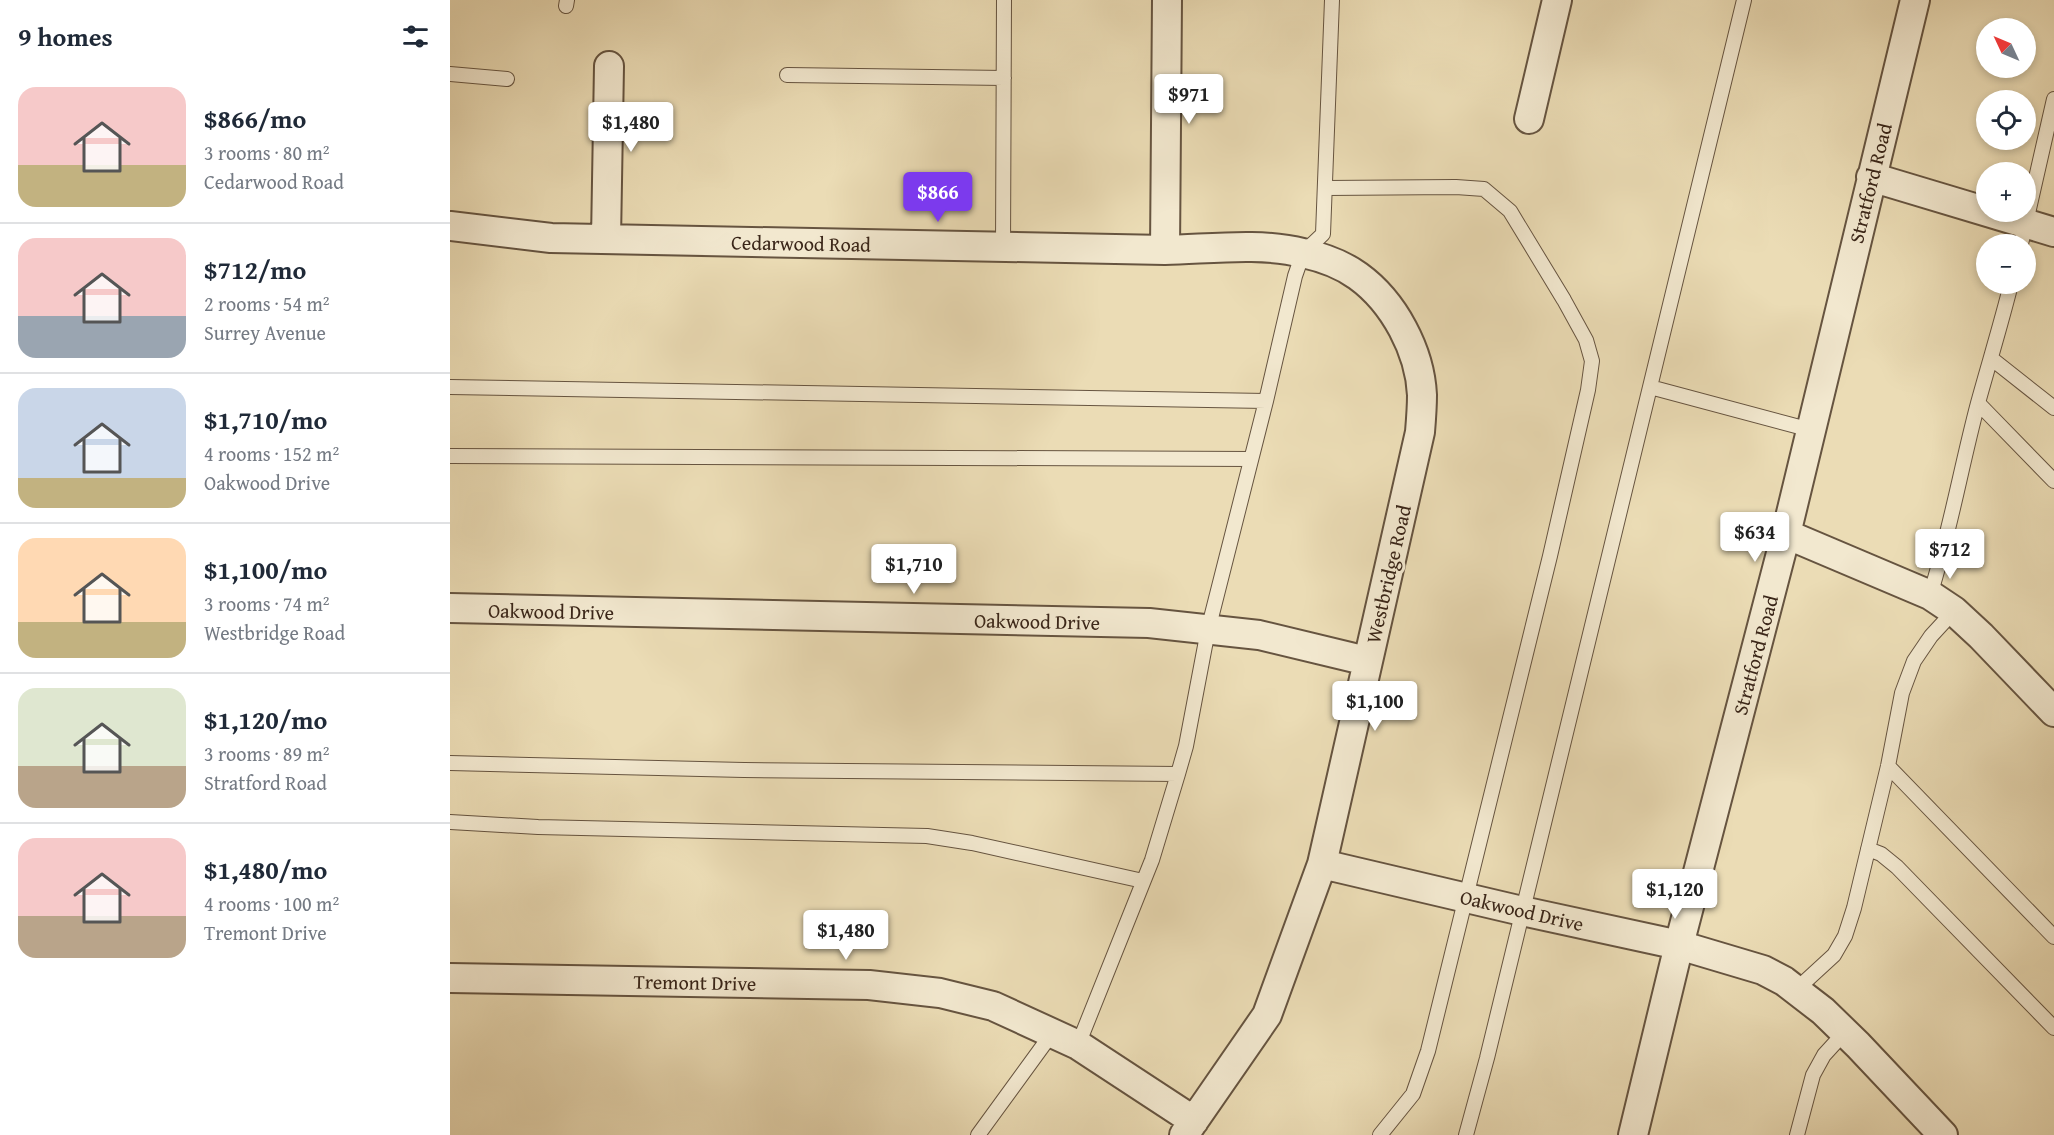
<!DOCTYPE html>
<meta charset="utf-8">
<style>
body{margin:0;font-family:"Gentium Book Plus",serif;background:#f2f2f3;color:#1f2937;height:100vh;display:flex;flex-direction:column;font-size:22px;white-space:nowrap}
*{box-sizing:border-box;margin:0}
p{font-size:20px;color:#747a83}
.icon{flex:none;width:33px;height:33px;fill:none;stroke:currentColor;stroke-width:2;stroke-linecap:round;stroke-linejoin:round}
.map{position:relative;flex:1;overflow:hidden}
.sheet{display:flex;flex-direction:column;background:#fff;width:450px}
.sheet>*{flex:none}
.needle{width:39px;rotate:314deg}
.fabs{position:absolute;left:1526px;top:18px;display:grid;gap:12px}
.fabs a{display:grid;place-items:center;width:60px;height:60px;border-radius:50%;background:#fff;box-shadow:0 3px 9px #0003;font-size:30px}
.price{position:absolute;translate:-50% -51px;padding:0 14px;border-radius:6px;background:#fff;color:#222;font-size:20px;line-height:39px;filter:drop-shadow(0 2px 3px #0008)}
.price::after{content:'';position:absolute;left:50%;top:36px;width:18px;height:14px;margin-left:-9px;background:inherit;clip-path:polygon(0 0,100% 0,50% 100%)}
.price.selected{background:#7c3aed;color:#fff}
ul{padding:0;list-style:none}
li{display:flex;align-items:center;gap:18px;height:150px;padding:0 18px}
li+li{border-top:2px solid #e0e1e3}
li span{display:grid;place-items:center;flex:none;width:168px;height:120px;border-radius:18px;color:#555}
li>.icon{margin-inline-start:auto}
span .icon{width:72px;height:72px;fill:#fffc;stroke-width:1}
li b{font-size:26px}
h2{display:flex;justify-content:space-between;align-items:center;height:72px;padding:0 18px;font-size:26px}
main{display:flex;flex:1;min-height:0}
.map>svg:first-child{display:block}
.lines{fill:none;stroke-linecap:round;stroke-linejoin:round}
.service-casing{stroke:#665440;stroke-width:16}
.minor-casing{stroke:#665440;stroke-width:32}
.service{stroke:#f2e8cf;stroke-width:14}
.minor{stroke:#f2e8cf;stroke-width:28}
.labels{text-anchor:middle;dominant-baseline:central;stroke-width:6;stroke-linejoin:round;paint-order:stroke}
.street-label{font-size:20px;fill:#3a2619;stroke:#f2e8cf}
</style>
<main>
<section class="sheet">
<h2>9 homes<svg class="icon" aria-label="filters" viewBox="0 0 24 24"><path d="M4 7h16M4 17h16"/><circle cx="9" cy="7" r="2"/><circle cx="15" cy="17" r="2"/></svg></h2>
<ul>
<li><span style="background:linear-gradient(#f6c9c9 65%,#c2b280 0)"><svg class="icon" aria-label="home" viewBox="0 0 24 24"><path d="M3 11l9-7 9 7M6 9v11h12V9"/></svg></span><div><b>$866/mo</b><p>3 rooms · 80 m²</p><p>Cedarwood Road</p></div></li>
<li><span style="background:linear-gradient(#f6c9c9 65%,#9aa5b1 0)"><svg class="icon" aria-label="home" viewBox="0 0 24 24"><path d="M3 11l9-7 9 7M6 9v11h12V9"/></svg></span><div><b>$712/mo</b><p>2 rooms · 54 m²</p><p>Surrey Avenue</p></div></li>
<li><span style="background:linear-gradient(#c9d6e8 75%,#c2b280 0)"><svg class="icon" aria-label="home" viewBox="0 0 24 24"><path d="M3 11l9-7 9 7M6 9v11h12V9"/></svg></span><div><b>$1,710/mo</b><p>4 rooms · 152 m²</p><p>Oakwood Drive</p></div></li>
<li><span style="background:linear-gradient(#ffd9b3 70%,#c2b280 0)"><svg class="icon" aria-label="home" viewBox="0 0 24 24"><path d="M3 11l9-7 9 7M6 9v11h12V9"/></svg></span><div><b>$1,100/mo</b><p>3 rooms · 74 m²</p><p>Westbridge Road</p></div></li>
<li><span style="background:linear-gradient(#dfe7d0 65%,#b9a48a 0)"><svg class="icon" aria-label="home" viewBox="0 0 24 24"><path d="M3 11l9-7 9 7M6 9v11h12V9"/></svg></span><div><b>$1,120/mo</b><p>3 rooms · 89 m²</p><p>Stratford Road</p></div></li>
<li><span style="background:linear-gradient(#f6c9c9 65%,#b9a48a 0)"><svg class="icon" aria-label="home" viewBox="0 0 24 24"><path d="M3 11l9-7 9 7M6 9v11h12V9"/></svg></span><div><b>$1,480/mo</b><p>4 rooms · 100 m²</p><p>Tremont Drive</p></div></li>
</ul>
</section>
<div class="map">
<svg width="1604" height="1135" viewBox="0 0 1604 1135">
<rect width="100%" height="100%" fill="#ebdcb5"/>
<filter id="stains"><feTurbulence type="fractalNoise" baseFrequency=".00333" numOctaves="4"/><feColorMatrix values="0 0 0 0 .2 0 0 0 0 .09 0 0 0 0 .02 0 0 0 .5 -.17"/></filter>
<radialGradient id="worn" r=".72"><stop offset=".6" stop-color="#630" stop-opacity="0"/><stop offset="1" stop-color="#630" stop-opacity=".3"/></radialGradient>
<g class="lines">
<defs>
<path id="service" d="M116,6L117,0
M0,74L57,79
M337,75L554,78
M876,188L1006,187L1034,189L1060,211L1114,300L1136,340L1142,361L1138,390L1100,556L978,1051L963,1094L930,1135
M1571,244L1604,99
M553,248L554,0
M1542,359L1604,408
M0,387L816,401
M1200,387L1361,430
M1528,403L1604,481
M0,456L801,459
M1480,595C1500,532 1511,467 1528,403C1539,363 1551,324 1561,284
M0,763L294,770L728,774
M1438,766L1604,937
M0,822L88,827L477,836L522,843L693,881
M1418,849L1431,854L1447,867L1604,1028
M1347,989L1384,955L1395,936L1404,908L1438,766L1452,693L1464,661L1481,636L1504,611
M628,1045L702,860L728,774L736,746L758,630L816,401L845,276L853,253L873,234L882,0
M528,1135L603,1032
M1016,1135L1037,1058L1294,0
M1347,1135L1363,1075L1374,1055L1395,1032"/>
<path id="minor" d="M1079,119L1107,0
M1421,177L1604,232
M0,226L101,238L715,250C760,249 809,242 853,253C871,257 893,265 908,276C944,302 970,351 972,395C972,407 971,420 970,432L872,864L817,1015L734,1135
M156,239L159,66
M715,250L717,0
M1336,534L1480,595L1504,611L1531,636L1604,712
M0,608L699,623L809,635L917,661
M872,864L1072,911L1229,945L1313,970L1334,981L1373,1011L1408,1045L1493,1135
M0,978L419,985L490,993L543,1006L628,1045L744,1121
M1183,1135L1229,945L1336,534L1465,0"/>
</defs>
<!-- service casing -->
<use href="#service" class="service-casing"/>
<!-- minor casing -->
<use href="#minor" class="minor-casing"/>
<!-- service -->
<use href="#service" class="service"/>
<!-- minor -->
<use href="#minor" class="minor"/>
</g>
<g class="labels">
<!-- street labels -->
<g class="street-label">
<text transform="translate(1420 183) rotate(-76)">Stratford Road</text>
<text transform="translate(351 243) rotate(1)">Cedarwood Road</text>
<text transform="translate(938 574) rotate(-77)">Westbridge Road</text>
<text transform="translate(101 611) rotate(1)">Oakwood Drive</text>
<text transform="translate(587 621) rotate(1)">Oakwood Drive</text>
<text transform="translate(1305 655) rotate(-75)">Stratford Road</text>
<text transform="translate(1072 910) rotate(13)">Oakwood Drive</text>
<text transform="translate(245 982) rotate(1)">Tremont Drive</text>
</g>
</g>
<rect width="100%" height="100%" filter="url(#stains)"/>
<rect width="100%" height="100%" fill="url(#worn)"/>
</svg>
<div class="fabs">
<a><svg class="needle" viewBox="-14 -14 28 28"><path d="M0-13l5 13h-10z" fill="#e53935"/><path d="M0 13l5-13h-10z" fill="#747a83"/></svg></a>
<a><svg class="icon" aria-label="locate" viewBox="0 0 24 24"><circle cx="12" cy="12" r="6"/><path d="M12 2v4M12 18v4M2 12h4M18 12h4"/></svg></a>
<a>+</a>
<a>−</a>
</div>
<b class="price" style="left:739px;top:125px">$971</b>
<b class="price" style="left:181px;top:153px">$1,480</b>
<b class="price selected" style="left:488px;top:223px">$866</b>
<b class="price" style="left:1305px;top:563px">$634</b>
<b class="price" style="left:1500px;top:580px">$712</b>
<b class="price" style="left:464px;top:595px">$1,710</b>
<b class="price" style="left:925px;top:732px">$1,100</b>
<b class="price" style="left:1225px;top:920px">$1,120</b>
<b class="price" style="left:396px;top:961px">$1,480</b>
</div>
</main>
